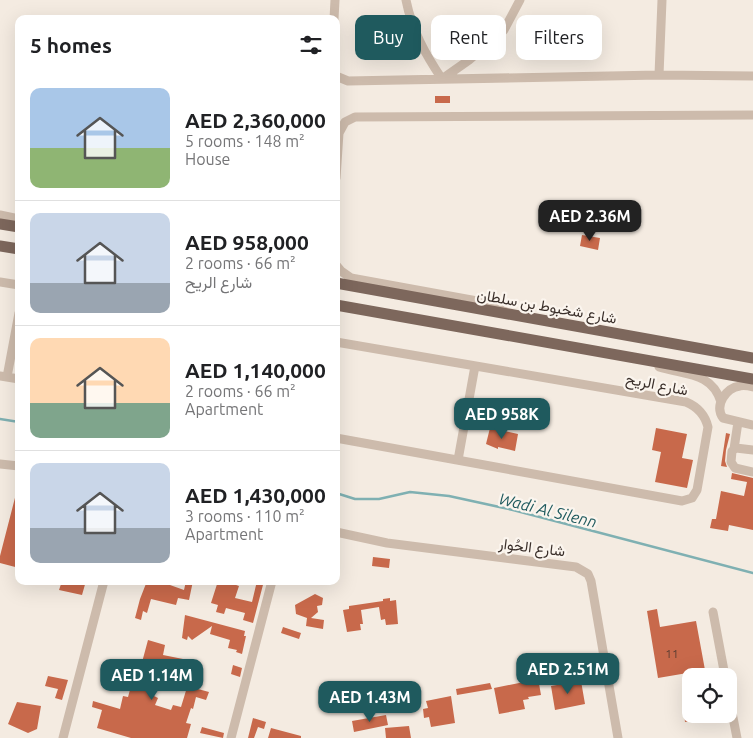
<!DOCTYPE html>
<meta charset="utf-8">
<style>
body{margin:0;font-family:Ubuntu,Vazirmatn,sans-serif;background:#f6f6f6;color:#202124;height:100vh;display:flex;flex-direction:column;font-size:19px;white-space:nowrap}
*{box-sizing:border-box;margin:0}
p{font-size:16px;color:#757577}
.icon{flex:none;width:28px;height:28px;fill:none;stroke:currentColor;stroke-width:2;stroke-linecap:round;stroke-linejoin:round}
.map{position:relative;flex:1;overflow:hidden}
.details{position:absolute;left:15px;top:15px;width:325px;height:570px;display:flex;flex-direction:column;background:#fff;border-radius:10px;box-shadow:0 5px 20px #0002}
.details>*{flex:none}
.banner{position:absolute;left:355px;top:15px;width:322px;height:45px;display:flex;gap:10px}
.tools{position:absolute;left:682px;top:668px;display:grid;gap:10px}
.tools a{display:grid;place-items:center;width:55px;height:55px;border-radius:10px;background:#fff;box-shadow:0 5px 20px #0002;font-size:25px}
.price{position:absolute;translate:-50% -42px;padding:0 11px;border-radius:10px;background:#1f5a5e;color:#fff;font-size:16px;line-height:32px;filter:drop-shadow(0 1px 2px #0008)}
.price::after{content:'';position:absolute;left:50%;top:30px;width:15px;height:11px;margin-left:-8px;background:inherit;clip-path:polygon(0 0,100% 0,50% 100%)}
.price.on{background:#222;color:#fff}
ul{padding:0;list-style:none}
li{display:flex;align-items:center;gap:15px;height:125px;padding:0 15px}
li+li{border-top:1px solid #e0e0e0}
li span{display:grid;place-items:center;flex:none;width:140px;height:100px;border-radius:10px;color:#555}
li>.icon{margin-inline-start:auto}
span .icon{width:60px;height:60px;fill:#fffc;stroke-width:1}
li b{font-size:21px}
h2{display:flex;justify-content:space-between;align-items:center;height:60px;padding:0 15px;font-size:21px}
.pill{padding:0 18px;border-radius:10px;background:#fff;box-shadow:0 5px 20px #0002;font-size:18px;line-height:45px}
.pill.on{background:#1f5a5e;color:#fff}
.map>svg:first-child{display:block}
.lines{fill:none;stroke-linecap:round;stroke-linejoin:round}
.stream{stroke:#7fb0b2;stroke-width:2.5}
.building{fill:#c8694b}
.minor{stroke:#cdbbac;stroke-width:9}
.major{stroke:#7d675c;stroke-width:11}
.labels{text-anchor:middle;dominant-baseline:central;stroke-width:4.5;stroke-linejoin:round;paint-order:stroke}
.number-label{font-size:12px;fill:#5e3e33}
.street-label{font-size:15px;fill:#3b302b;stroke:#fbf5ee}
.water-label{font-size:16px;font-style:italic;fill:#1f5a5e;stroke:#fbf5ee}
</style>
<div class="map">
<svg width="753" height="738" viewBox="0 0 753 738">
<rect width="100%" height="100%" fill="#f4ebe1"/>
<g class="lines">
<!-- stream -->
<path class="stream" d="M0,419L19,422
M336,493L355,499H379L410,492L449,496L513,510L753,573"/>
</g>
<!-- building -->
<path class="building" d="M435,96H450V103H435Z
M582,235L600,238L598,250L580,246Z
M490,428L518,434L515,451L498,447V449L486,444Z
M656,428L687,434L682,458L693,460L687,488L655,482L661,452L652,450Z
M726,433L730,434L726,450L725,461L727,467L721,466Z
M732,473L753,478V530L729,525L728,531L710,528L712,519H716L721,491L744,496L747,482L731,479Z
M17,490H19V568L0,563V556Z
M373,557L390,559L389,568L372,566Z
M62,581H86L82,595L59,590Z
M147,581H171L170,585L184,590L186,581H193L189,600L178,598L176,605L151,599L147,613L143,611L141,620L135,618L140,599Z
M218,581H225L239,586L235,598L252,602L257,581H264L253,623L243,620L245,613L226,608L224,614L216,612L218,605L211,603Z
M315,594L323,598L322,605L317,606L318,612L311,618L324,620L323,629L306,626L307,618L296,614L295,605Z
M390,598V601L396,600L398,624L386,625L385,619L381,620L379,607L361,610L363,624H360L361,630L347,632L343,610L349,609V606L383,601V599Z
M657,609L660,627L696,621L705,670L658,678L647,611Z
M185,615L245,631L244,636H246L242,654L236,652L237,650L228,648L230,640L210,634L212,626L192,640L188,636L187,640L182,638Z
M283,627L301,633L299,639L281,633Z
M148,640L165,645L163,655L183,659L175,690L168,689L173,668L162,665L154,696L158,698L155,705L171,710L173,705L181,707L192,671L202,673L198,689L209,692L206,700L196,697L193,709L191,708L186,723L191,724L187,738H131L97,728L102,710L92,707L93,701L120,709L123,696L128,697L137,665L141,666Z
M233,665L242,668L240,677L231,674Z
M535,673L536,678H538L541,695L528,697L529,699L523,700L525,709L499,714L494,688L529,681L528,675Z
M48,676L68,680L62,700L55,698L58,689L45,686Z
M581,681L585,704L555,710L551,686Z
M490,683L492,689L457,695L456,689Z
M451,696L455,723L431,727L429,717L424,718L423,709L428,708L426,701Z
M17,702L41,706L37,729L28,733L8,724Z
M691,711V714H717V717L685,722L684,713Z
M386,715L388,725L354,732L352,721Z
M253,718L266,722L264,729L258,727L254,738H248Z
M409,726L411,738H386L385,728Z
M202,727L224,733L223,738L200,733Z
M271,728L301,736V738H268Z"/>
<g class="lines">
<!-- minor -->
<path class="minor" d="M406,0C412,30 425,54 442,79L469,60L504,30L520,0
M334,19L335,0
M659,75L662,0
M336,76L348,81L659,75L753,76
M336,178L339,133L345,122L355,117L753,115
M0,215L19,219
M336,265L341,271L351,278L488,303L506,312
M0,282L19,285
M336,342L686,402C698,407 705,415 708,427L697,490L692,498L682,501L336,438
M659,367C685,375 712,372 721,402
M0,376L19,379
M7,377L19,313
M753,387C749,386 744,385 740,386C726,388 714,405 723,418L753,425
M734,449L738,422
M753,450L736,448L732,451L731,462L735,468L753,472
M458,460L475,366
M0,464L19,466
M336,532L387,543L576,567L588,574L591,581L618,738
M713,612L725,676
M729,697L737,738
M63,738L104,581
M231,738L272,581"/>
<!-- major -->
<path class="major" d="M0,224L19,227
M0,246L19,249
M336,283L753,358
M336,305L753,379"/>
</g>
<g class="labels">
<!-- number labels -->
<g class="number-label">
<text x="672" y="653">11</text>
</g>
<!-- street labels -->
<g class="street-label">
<text transform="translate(547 306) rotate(10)">شارع شخبوط بن سلطان</text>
<text transform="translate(657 384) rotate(11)">شارع الريح</text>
<text transform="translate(532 547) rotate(7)">شارع الحُوار</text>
</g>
<!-- water labels -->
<g class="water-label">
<text transform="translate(548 510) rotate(14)">Wadi Al Silenn</text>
</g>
</g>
</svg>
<div class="tools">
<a><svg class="icon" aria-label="locate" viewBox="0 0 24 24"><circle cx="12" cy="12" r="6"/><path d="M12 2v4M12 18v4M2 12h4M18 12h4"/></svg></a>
</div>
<b class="price on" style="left:590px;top:242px">AED 2.36M</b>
<b class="price" style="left:502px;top:440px">AED 958K</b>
<b class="price" style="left:568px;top:695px">AED 2.51M</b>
<b class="price" style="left:152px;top:701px">AED 1.14M</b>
<b class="price" style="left:370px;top:723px">AED 1.43M</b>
<div class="banner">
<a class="pill on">Buy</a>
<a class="pill">Rent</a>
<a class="pill">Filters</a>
</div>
<section class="details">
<h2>5 homes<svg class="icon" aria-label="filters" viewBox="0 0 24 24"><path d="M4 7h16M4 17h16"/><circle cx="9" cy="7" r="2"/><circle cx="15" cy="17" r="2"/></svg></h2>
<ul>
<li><span style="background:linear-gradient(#a9c7e8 60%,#8fb573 0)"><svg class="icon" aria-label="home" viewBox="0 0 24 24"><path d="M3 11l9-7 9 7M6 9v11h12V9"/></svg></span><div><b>AED 2,360,000</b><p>5 rooms · 148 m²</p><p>House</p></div></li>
<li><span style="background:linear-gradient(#c9d6e8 70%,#9aa5b1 0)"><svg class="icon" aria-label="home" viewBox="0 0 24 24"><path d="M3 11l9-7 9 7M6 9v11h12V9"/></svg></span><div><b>AED 958,000</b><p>2 rooms · 66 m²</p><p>شارع الريح</p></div></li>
<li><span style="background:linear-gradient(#ffd9b3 65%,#7fa58c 0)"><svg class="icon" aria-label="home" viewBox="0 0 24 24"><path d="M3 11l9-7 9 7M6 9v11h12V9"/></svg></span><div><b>AED 1,140,000</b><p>2 rooms · 66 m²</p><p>Apartment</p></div></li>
<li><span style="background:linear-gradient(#c9d6e8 65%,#9aa5b1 0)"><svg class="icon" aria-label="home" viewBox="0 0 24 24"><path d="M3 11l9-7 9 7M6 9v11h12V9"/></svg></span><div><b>AED 1,430,000</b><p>3 rooms · 110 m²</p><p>Apartment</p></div></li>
</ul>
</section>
</div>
